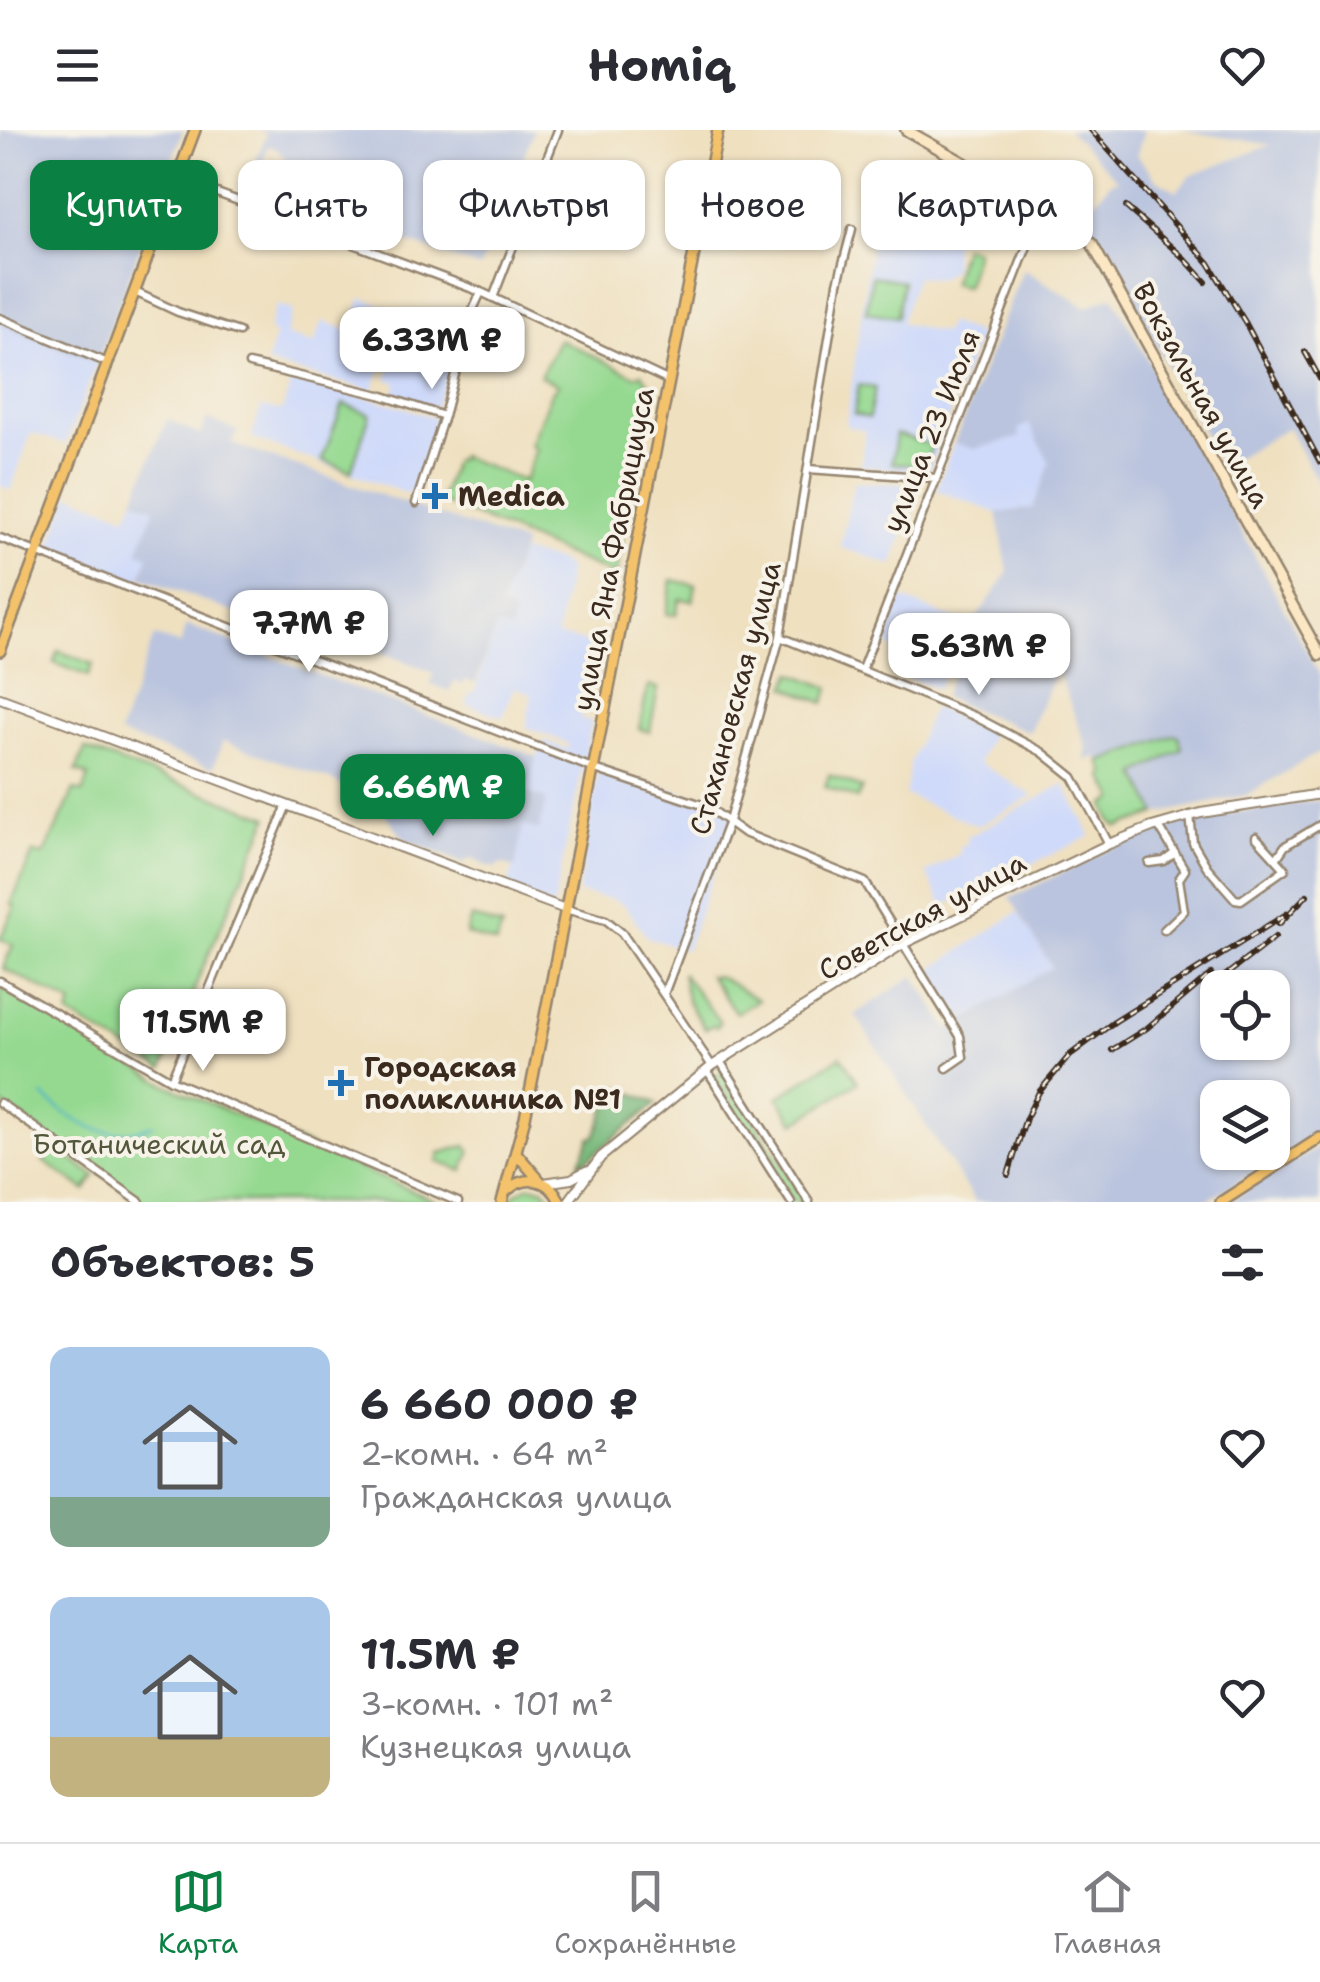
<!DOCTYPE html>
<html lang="ru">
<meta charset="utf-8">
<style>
body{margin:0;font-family:"Shantell Sans",sans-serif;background:#f2f2f3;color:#2b2b33;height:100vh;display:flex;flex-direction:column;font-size:38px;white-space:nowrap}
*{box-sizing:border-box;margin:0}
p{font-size:32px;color:#7c7c81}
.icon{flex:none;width:55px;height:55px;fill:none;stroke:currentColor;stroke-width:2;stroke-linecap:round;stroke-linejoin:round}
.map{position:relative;height:1072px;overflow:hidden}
.drawer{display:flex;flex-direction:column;background:#fff;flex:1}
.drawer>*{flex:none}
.hud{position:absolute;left:30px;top:30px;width:1260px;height:90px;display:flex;gap:20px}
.fabs{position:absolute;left:1200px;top:840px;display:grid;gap:20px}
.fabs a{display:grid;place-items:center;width:90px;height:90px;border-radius:20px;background:#fff;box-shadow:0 2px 8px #0004;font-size:50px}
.price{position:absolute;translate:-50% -85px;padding:0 22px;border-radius:20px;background:#fff;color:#222;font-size:32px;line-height:65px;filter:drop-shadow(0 2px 5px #0008)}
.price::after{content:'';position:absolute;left:50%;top:60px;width:30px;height:22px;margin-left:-15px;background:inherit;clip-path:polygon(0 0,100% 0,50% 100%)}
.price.on{background:#0b8043;color:#fff}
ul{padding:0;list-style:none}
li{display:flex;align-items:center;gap:30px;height:250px;padding:0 50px}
li span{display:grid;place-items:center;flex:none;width:280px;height:200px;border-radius:20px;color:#555}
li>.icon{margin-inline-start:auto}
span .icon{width:120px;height:120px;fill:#fffc;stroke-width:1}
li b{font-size:42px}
h2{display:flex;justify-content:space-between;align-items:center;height:120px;padding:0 50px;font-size:42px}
.chip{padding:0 35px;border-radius:20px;background:#fff;box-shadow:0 2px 8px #0004;font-size:35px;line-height:90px}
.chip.on{background:#0b8043;color:#fff}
header{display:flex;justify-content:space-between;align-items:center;height:130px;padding:0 50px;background:#fff;font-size:45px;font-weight:700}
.tabs{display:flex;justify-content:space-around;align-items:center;height:140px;border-top:2px solid #e1e1e2;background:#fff;font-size:28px;color:#7c7c81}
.tabs a{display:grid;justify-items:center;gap:5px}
.tabs .on{color:#0b8043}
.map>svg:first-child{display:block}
.built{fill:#cfdafa}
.industrial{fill:#bac4de;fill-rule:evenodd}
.green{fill:#95d991;stroke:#688258;stroke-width:2.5}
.forest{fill:#78b97b;stroke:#5a724c;stroke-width:2.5}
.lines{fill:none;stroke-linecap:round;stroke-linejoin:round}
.stream{stroke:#47b4c3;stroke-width:2.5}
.minor-casing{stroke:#95856f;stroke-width:11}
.tertiary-casing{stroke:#95856f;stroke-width:12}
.secondary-casing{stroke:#95856f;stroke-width:14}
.primary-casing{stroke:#95856f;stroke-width:14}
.minor{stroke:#fff;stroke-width:6}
.tertiary{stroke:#fff;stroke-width:8}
.secondary{stroke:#fbe7c3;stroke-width:9}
.primary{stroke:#f4c26a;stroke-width:9}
.rail-casing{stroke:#3b2a1e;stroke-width:6}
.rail{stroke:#f7f3e8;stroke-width:2.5;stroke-dasharray:8;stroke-linecap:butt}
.poi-dot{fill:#1f6fb2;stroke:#f7f3e8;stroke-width:4}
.labels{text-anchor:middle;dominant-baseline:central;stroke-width:8;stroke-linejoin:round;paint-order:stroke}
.street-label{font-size:28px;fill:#3b2a1e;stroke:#f7f3e8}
.poi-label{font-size:28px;font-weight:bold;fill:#3b2a1e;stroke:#f7f3e8;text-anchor:start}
.park-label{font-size:28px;fill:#52563b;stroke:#f7f3e8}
</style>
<header><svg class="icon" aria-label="menu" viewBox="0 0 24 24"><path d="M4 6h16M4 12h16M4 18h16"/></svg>Homiq<svg class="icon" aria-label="heart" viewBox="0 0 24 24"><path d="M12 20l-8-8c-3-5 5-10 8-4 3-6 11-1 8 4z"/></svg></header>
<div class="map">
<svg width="1320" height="1072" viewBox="0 0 1320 1072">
<rect width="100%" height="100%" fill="#f7f3e8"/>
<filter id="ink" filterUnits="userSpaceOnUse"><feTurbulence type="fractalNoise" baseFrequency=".01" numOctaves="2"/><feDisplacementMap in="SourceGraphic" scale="20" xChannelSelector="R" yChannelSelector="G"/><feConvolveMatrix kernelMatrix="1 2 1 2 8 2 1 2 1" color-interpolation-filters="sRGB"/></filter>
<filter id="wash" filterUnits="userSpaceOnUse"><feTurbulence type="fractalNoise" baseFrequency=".0048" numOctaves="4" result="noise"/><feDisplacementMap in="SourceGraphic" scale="40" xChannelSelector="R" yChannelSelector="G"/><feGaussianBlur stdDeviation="2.25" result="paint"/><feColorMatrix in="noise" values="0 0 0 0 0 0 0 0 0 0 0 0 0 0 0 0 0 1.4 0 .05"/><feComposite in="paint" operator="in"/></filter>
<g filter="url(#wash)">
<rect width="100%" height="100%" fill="#efe0c0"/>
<!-- built -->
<path class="built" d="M870,78L915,82L939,90L954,99L953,139L938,149L916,146L901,193L943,203L948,193L979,204L929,342L861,336L865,301L846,296L871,114L863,111Z
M362,168L448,200L443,212L449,215L454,229L435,278L394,265L397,253L387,249L399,217L390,213L373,260L266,234L275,207L269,199L276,175L293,180L286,205L314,214L323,191L350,201Z
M0,194L97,233L66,314L31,303L11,360L0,356Z
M292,249L396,275L437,289L411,365L251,308L261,277L282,281Z
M1029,294L1050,333L1033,378L997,383L936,360L954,313L975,319L1020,307L1017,299Z
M854,352L921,355L892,435L840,417Z
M70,364L127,386L134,369L155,377L139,421L149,426L138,453L49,421Z
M521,422L562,432V436L569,437L557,506L596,514L583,584L579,588L592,592L553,778L507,761L523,695L513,690L544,610L567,619L569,614L526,597L532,564L514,557L503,587L466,574L471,562H474L496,495L511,500L498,478Z
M901,468L964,493L938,559L895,543L903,522L883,514Z
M933,577L992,603L978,632L1033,666L978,696L905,665L910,633Z
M599,639L737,678L686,820L648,808L625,776L612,769L578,763Z
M1064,654L1091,706L943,776L926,743L961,723L959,717L968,713L966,708Z
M1018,782L1052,837L961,893L928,842Z"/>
<!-- industrial -->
<path class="industrial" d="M0,0H183L97,233L0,194Z
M259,0H534L480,138L308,76L313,61L280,49L286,30L277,18L268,16L259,42L253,39L266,4Z
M1068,0H1144L1137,25L1157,50L1177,61L1190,46L1271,15L1181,0H1320V356L1288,298L1222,336L1100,112L1078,92L1112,51H1119Z
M1023,139L1086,177L1113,166L1320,545V622L1246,665L1157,684L1137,644L1181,619L1175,605L1100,632L1097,626L1086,631L1087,617L1058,542L1055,543L1029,602L943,567L970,497L1008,443L997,383L1033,378L1050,333L1029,294L1018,299L1020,307L975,319L954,313Z
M167,289L200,305L207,289L237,301L232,314L524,414L499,477L513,483L511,501L496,496L475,553L465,550L463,555L454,551L450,561L430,554L434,543L335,504L332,511L338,514L335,521L141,447L149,426L138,422L155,378L134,369Z
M187,495L537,627L525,662L546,669L539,701L523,695L515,738L500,734L498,738L488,736L470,728L463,733L404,709L376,671L331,650L223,611L213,638L119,604L154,506L180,515Z
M1320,670V1002L1204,1072H975L855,884L914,846L949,900L1052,837L1010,768L1133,708L1194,689ZM1218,858H1272V912H1218ZM1218,968H1272V1022H1218Z
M1320,1017V1072H1230L1265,1047Z"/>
<!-- green -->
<path class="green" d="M963,116L976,120L966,157L952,153Z
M872,146L903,151L897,187L866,182Z
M559,209L635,246L642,243L650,256L616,446L440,371L454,330L458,331L460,326L524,351L536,319L530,315L551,263L558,255L540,246Z
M859,255L875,258L869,288L854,284Z
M343,274L370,284L351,342L322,330Z
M896,304L932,315L925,337L892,333Z
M672,450L696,455L693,471L679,469L676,485L666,484Z
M58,521L93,534L88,546L54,533Z
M792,543L830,558L824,573L786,557Z
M648,556L658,558L650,602L639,599Z
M1175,605L1179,606L1182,619L1137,644L1157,684L1118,697L1111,691L1105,675L1115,669L1103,646L1106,644L1100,632Z
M85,619L269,687L201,842L163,939L69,885L72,874L3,838L13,815L0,809L15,777L11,774L33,723L44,725L74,660L83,663L89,646L76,641Z
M829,645L862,658L857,669L825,657Z
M471,787L502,797L496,814L466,804Z
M682,843L720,892L717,897L713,895L705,899L687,870Z
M709,846L720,847L758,870L736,883Z
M0,857L167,955L438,1072H142L0,973Z
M841,926L858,952L795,993L778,967Z
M723,941L806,1072H794L714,946Z
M466,1016L471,1021L463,1041L438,1032L440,1023Z
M53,1017L95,1046L85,1060L43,1031Z
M529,1056L543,1058L555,1072H511L515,1064Z"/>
<!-- forest -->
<path class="forest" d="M615,956L657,973L578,1037L590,1008L595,1007Z"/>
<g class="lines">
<!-- stream -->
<path class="stream" d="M43,966C79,995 105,1014 153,995"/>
</g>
</g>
<g filter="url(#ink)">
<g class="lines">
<defs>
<path id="minor" d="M177,48L481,162L669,251
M135,162L178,182L239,202
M493,168L558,0
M0,188L108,233
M249,234L380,265L444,286
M808,339L936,348
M416,373L444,286L459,229L460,208L481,162
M0,408L592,638L708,677L744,703L865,752L960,906L963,927L947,938
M780,507L974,586L1042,622L1073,647L1109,714
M862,539L1042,78
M1190,685L1193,713L1207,737L1235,769L1241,770L1285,739L1256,707
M1158,695L1185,740L1179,749L1184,781L1164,800
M1276,729L1285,716L1320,695
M1149,733L1164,731L1175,723
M565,779L606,790L622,803L712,936
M0,851L171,950L458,1072
M664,864L729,691L780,507L838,153L852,99
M720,931L809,1072
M707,940L791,1072
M171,950L287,675
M0,973L140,1072"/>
<path id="tertiary" d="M0,568L565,779
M544,1053L571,1049L586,1041
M568,1072L601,1027L712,936L903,814L1109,714L1152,697L1201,683L1320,664"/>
<path id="secondary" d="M906,0L1065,90L1092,114L1320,525"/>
<path id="primary" d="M0,521L195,0
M517,1024L540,1051
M506,1061C526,1044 550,1048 560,1072
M502,1072L525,988L718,0
M1221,1072L1320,1008"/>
</defs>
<!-- minor casing -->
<use href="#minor" class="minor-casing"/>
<!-- tertiary casing -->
<use href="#tertiary" class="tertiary-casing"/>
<!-- secondary casing -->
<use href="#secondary" class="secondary-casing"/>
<!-- primary casing -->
<use href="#primary" class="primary-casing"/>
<!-- minor -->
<use href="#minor" class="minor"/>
<!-- tertiary -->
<use href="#tertiary" class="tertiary"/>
<!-- secondary -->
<use href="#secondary" class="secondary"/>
<!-- primary -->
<use href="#primary" class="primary"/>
<defs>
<path id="rail" d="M1091,0L1209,133L1245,192L1320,332
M1126,77L1184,128L1206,152
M1305,222L1320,249
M1279,794L1307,765
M1204,862L1275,807
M1112,920L1147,898L1211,844
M1008,1045L1026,988L1039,962L1070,925L1114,892L1288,783"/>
</defs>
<!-- rail casing -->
<use href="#rail" class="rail-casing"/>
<!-- rail -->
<use href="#rail" class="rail"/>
</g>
</g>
<!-- markers -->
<g class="poi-dot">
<path d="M430 351h10v10h10v10h-10v10h-10v-10h-10v-10h10z"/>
<path d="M336 938h10v10h10v10h-10v10h-10v-10h-10v-10h10z"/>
</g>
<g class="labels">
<!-- street labels -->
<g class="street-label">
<text transform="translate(1202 265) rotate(61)">Вокзальная улица</text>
<text transform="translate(931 301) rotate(-68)">улица 23 Июля</text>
<text transform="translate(613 419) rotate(-79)">улица Яна Фабрициуса</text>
<text transform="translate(735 568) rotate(-75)">Стахановская улица</text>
<text transform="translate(922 786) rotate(-29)">Советская улица</text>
</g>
<!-- poi labels -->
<g class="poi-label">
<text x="458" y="366">Medica</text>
<text x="364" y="937">Городская<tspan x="364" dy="32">поликлиника №1</tspan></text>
</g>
<!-- park labels -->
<g class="park-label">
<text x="159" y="1014">Ботанический сад</text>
</g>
</g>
</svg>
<div class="fabs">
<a><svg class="icon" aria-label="locate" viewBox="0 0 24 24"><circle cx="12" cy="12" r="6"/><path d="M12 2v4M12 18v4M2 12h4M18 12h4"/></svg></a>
<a><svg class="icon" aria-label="layers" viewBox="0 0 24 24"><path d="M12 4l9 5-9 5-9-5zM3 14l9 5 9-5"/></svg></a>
</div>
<b class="price" style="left:432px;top:262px">6.33M ₽</b>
<b class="price" style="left:309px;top:545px">7.7M ₽</b>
<b class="price" style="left:979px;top:568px">5.63M ₽</b>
<b class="price on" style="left:433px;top:709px">6.66M ₽</b>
<b class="price" style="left:203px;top:944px">11.5M ₽</b>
<div class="hud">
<a class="chip on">Купить</a>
<a class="chip">Снять</a>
<a class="chip">Фильтры</a>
<a class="chip">Новое</a>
<a class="chip">Квартира</a>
</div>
</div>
<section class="drawer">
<h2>Объектов: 5<svg class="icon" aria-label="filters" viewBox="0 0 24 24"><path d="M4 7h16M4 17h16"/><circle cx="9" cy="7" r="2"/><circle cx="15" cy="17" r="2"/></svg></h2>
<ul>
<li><span style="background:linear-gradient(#a9c7e8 75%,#7fa58c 0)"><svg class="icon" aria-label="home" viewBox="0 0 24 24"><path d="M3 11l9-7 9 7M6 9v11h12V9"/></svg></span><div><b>6 660 000 ₽</b><p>2-комн. · 64 m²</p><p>Гражданская улица</p></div><svg class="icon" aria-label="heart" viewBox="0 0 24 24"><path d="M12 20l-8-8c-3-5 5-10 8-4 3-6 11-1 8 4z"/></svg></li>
<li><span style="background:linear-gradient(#a9c7e8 70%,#c2b280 0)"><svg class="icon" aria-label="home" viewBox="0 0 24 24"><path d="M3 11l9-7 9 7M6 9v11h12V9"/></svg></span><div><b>11.5M ₽</b><p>3-комн. · 101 m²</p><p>Кузнецкая улица</p></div><svg class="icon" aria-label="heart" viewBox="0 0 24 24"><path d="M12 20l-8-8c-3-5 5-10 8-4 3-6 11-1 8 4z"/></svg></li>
</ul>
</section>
<nav class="tabs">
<a class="on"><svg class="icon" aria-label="map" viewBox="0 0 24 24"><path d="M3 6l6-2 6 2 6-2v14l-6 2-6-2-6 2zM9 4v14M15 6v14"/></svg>Карта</a>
<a><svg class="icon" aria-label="saved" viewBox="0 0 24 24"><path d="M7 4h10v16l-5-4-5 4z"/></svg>Сохранённые</a>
<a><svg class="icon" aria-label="home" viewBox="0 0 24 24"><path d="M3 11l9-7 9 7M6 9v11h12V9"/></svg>Главная</a>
</nav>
